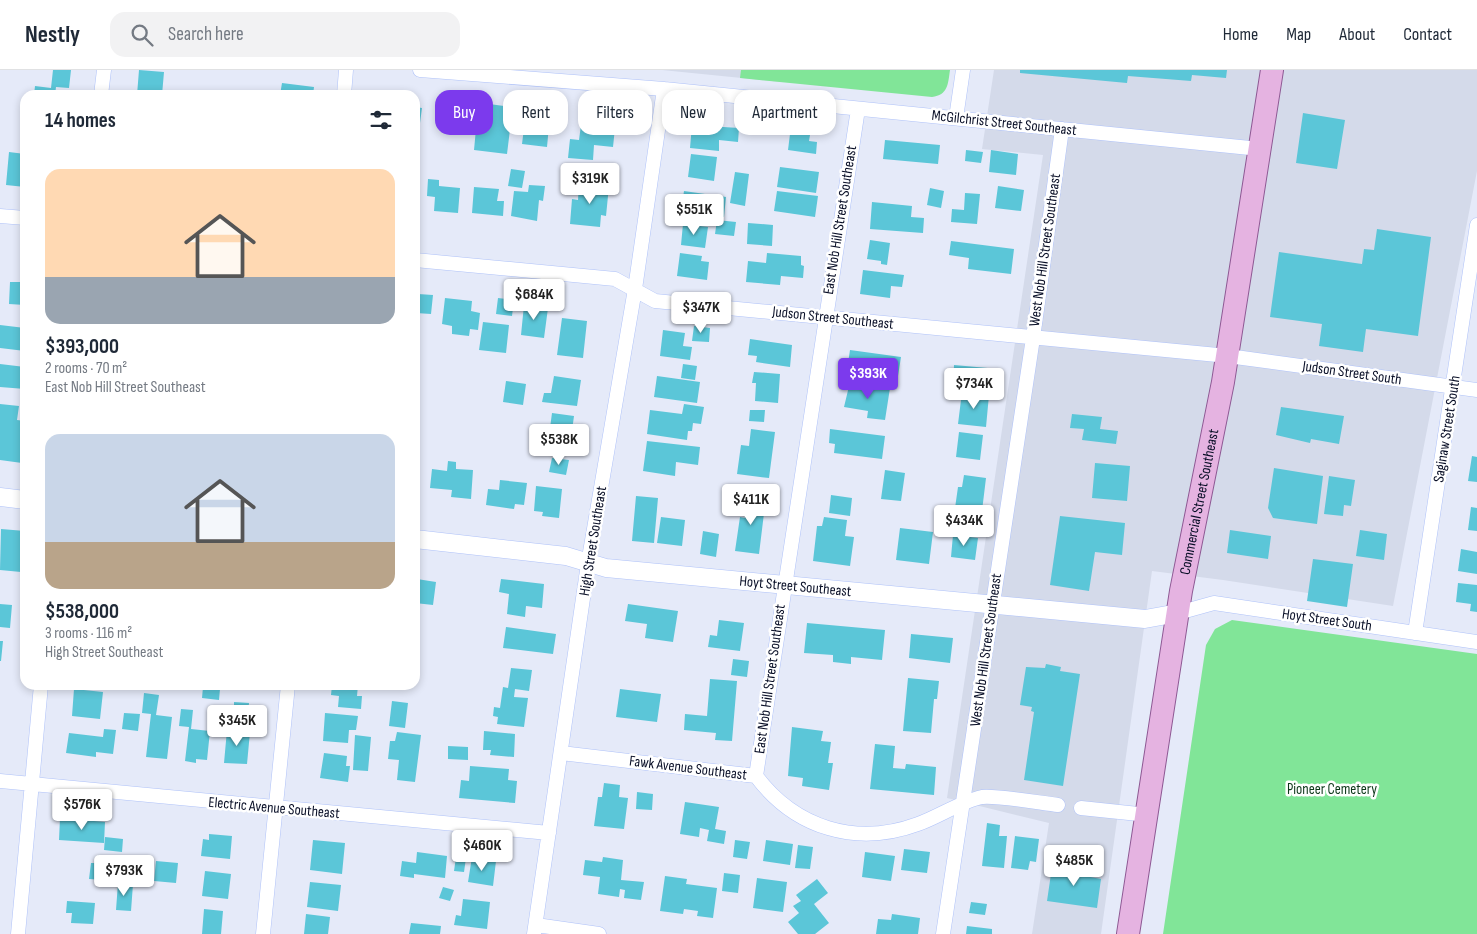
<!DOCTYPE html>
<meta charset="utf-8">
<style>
body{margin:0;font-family:"Sofia Sans Condensed",sans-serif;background:#f2f2f3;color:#1f2937;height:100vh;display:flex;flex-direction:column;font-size:19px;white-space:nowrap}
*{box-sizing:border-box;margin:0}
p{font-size:16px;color:#747a83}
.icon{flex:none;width:28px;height:28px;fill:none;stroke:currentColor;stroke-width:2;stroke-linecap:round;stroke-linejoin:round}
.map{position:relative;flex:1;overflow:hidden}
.side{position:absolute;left:20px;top:20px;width:400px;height:600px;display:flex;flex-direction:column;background:#fff;border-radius:15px;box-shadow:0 2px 8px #0003}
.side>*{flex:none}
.hud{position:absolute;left:435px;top:20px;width:475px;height:45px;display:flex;gap:10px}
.price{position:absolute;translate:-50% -42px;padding:0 11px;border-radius:5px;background:#fff;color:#222;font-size:16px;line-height:32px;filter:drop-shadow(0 1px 2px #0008)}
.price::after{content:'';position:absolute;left:50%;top:30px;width:15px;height:11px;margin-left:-8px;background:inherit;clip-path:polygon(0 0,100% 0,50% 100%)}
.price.on{background:#7c3aed;color:#fff}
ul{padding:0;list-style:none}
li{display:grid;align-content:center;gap:10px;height:265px;padding:0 25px}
li span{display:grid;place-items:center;height:155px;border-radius:15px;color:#555}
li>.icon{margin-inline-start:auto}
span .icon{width:90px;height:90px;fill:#fffc;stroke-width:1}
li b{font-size:21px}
h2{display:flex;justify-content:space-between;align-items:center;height:60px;padding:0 25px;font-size:21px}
.pill{padding:0 18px;border-radius:15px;background:#fff;box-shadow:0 2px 8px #0003;font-size:18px;line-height:45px}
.pill.on{background:#7c3aed;color:#fff}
header{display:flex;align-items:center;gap:30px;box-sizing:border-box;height:70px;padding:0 25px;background:#fff;border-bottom:1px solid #e0e1e3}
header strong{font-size:24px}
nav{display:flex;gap:28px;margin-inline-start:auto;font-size:18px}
.search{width:350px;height:45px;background:#f2f2f3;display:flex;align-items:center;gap:12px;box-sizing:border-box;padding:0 18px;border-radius:15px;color:#747a83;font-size:19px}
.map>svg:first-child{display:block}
.built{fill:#d4daea}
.green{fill:#81e598}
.building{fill:#5bc6d8}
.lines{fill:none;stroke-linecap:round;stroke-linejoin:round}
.minor-casing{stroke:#afc2f9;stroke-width:15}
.tertiary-casing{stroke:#afc2f9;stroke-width:19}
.primary-casing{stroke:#8d5893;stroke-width:24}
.minor{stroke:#fff;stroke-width:14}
.tertiary{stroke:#fff;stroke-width:18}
.primary{stroke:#e5b3e1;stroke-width:22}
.labels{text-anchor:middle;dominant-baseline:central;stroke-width:5;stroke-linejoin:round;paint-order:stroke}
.street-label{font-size:15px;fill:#080e26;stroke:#fff}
.park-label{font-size:15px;fill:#0d381a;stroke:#fff}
</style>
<header>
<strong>Nestly</strong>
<div class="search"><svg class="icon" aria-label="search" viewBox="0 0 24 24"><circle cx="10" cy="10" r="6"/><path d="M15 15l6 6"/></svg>Search here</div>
<nav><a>Home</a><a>Map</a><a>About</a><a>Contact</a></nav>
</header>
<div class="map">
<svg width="1477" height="864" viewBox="0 0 1477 864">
<rect width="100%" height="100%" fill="#e5eaf9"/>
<!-- built -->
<path class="built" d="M662,0H782L781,12Z
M994,0H1477V101L1393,536L1223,510L1152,501L1101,864H1032L1049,753L947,728L1043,85L982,79Z"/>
<!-- green -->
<path class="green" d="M741,0H950C948,14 948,25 932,27L740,8Z
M1232,550L1477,584V864H1163L1206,575L1215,559Z"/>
<!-- building -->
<path class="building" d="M53,0H71L69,18L56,17L55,25H34L35,16L51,18Z
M139,0L164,2L162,25H137Z
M1020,0H1227L1226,8L1192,5L1191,11L1128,6L1127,13L1020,3Z
M282,13L314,17L313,25H280Z
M255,21L274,24V25H254Z
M374,22L387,24V25H374Z
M461,33L481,35L478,54L459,52Z
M489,34L504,36L503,42L512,43L507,84L474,80L476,59L485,60Z
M415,37L422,38L420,53L415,52Z
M526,42L550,45L547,77L522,74Z
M1303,43L1345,50L1337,99L1296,93Z
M585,45L616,48L613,77L594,75L593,90L568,88L570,69L579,70L581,55H584Z
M692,55L739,58L738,72L719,70V81L690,78Z
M791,56L811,59L809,71L817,72L816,84L788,80Z
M885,70L940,75L938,94L883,89Z
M966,80L983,82L981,93L965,91Z
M991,80L1018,84L1016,105L989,102Z
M9,82L25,84V117L6,115Z
M691,84L717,87L714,111L688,107Z
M780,97L819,102L816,123L777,117Z
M511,99L525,101L522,118L508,116Z
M735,102L749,104L745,136L730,133Z
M428,109L439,110V116L460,118L458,143L434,141L435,127L427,126Z
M579,113L609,116L606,146L601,145L600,157L570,154L572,129L578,130Z
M529,115L545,116L543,131L539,130L537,151L511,146L514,121L528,122Z
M998,116L1024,120L1021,141L995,138Z
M474,117L499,119L497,131H504L503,146L472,143Z
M930,118L944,121L941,138L927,135Z
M684,121L726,127L724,147L681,141Z
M777,121L818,126L815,147L774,141Z
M965,123L980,124L977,154L951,152L952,139L964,140Z
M872,132L912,136L911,147L924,148L923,163L870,159Z
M717,150L736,152L734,166L715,164Z
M748,153L773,155L772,176L747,174Z
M683,154L708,157L705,178L681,175Z
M1377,159L1431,167L1418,266L1366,259L1363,282L1319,276L1322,254L1270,247L1279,182L1362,194L1364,179L1374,180Z
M870,170L890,173L887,195L881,194V191L867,189Z
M951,171L1014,179L1011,204L968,199L969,188L949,185Z
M680,183L702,186L701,191L709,192L707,210L677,206Z
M767,183L801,186V195L804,196L803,208L781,206L780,215L746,212L748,191L766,193Z
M863,200L904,205L902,217L891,216L890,228L860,224Z
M10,212H25V235L9,234Z
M418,224L433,225L431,244L416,243Z
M445,228L472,231L471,241L480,243L478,260L470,259L469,266L452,264V256L442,254Z
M498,228L514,230L512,246L496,244Z
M524,235L548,238L544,268L521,265Z
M562,248L587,251L583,288L557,285Z
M483,252L509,255L506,283L479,280Z
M0,255L25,258V281L0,278Z
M694,256L710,258L709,272L692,271Z
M663,260L685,263L683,276L692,277L690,290L660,286Z
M750,269L792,275L790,297L756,292L757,286L748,285Z
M850,280L901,287L898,306L847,300Z
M0,294L25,297V319L0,317Z
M683,294L697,296L695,310L681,308Z
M954,295L999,299L997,319L953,315Z
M754,302L780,304L778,333L755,331L756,313H752Z
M554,306L581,310L577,336L542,332L544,323H551Z
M657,306L700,312L697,333L654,327Z
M506,311L526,314L523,335L503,332Z
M850,312L890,318L885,350L867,348L868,341L844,337Z
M962,322L989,325L986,357L958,354Z
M0,334L19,336L17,350L25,351L22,393L0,390Z
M684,334L704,337L701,354L693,353L692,361H688L687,370L647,364L650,340L682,344Z
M1281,337L1344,346L1339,374L1311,369L1310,373L1276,365Z
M750,340H765L764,352L749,351Z
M552,343L574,346L570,375L548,373Z
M1072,344L1102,347L1100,359L1118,361L1116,374L1082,370L1084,359L1070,358Z
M751,359L775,362L769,408L737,404L741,375L749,376Z
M830,359L885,366L882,389L834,383L835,374L829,373Z
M959,362L983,365L980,390L956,387Z
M647,371L700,377L698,395L676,392L675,406L643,401Z
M1472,386L1477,387V412L1468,411Z
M552,388L569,390L566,405L549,402Z
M448,391L456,392V399L473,400L471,429L451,427L452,420L430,418L432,399L447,401Z
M1095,393L1130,396L1127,431L1092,428Z
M1274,398L1323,406L1317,454L1273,448L1268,438Z
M885,400L905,403L901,431L881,429Z
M964,405L986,408L982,441L955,438L958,417H962Z
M1329,406L1355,410L1351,436L1344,435L1343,446L1324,444Z
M500,410L527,413L524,435L515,434L514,439L486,435L488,419L499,420Z
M536,416L562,419L559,448L542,446L543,442L534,441Z
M748,425L766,427L759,484L735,481L740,447L745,448Z
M831,425L852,428L850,446L829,443Z
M636,426L658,428L654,473L632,471Z
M1471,437L1477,438V461L1468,460Z
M966,442L983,445L980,462L964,460Z
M1060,446L1125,453L1122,485L1095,482L1089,521L1050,515Z
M661,447L685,450L682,476L657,473Z
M824,447L847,450L845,466L854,467L850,496L813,491L817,456H822Z
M900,458L933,462L929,494L896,490Z
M1,459L25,461L21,502L0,500Z
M1230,460L1271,466L1268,489L1227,483Z
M1360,460L1387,464L1384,490L1356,486Z
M703,461L719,464L716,487L700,484Z
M953,465L978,468L975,490L951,487Z
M1461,479L1477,482V504L1458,501Z
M1313,489L1353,494L1347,537L1307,531Z
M417,509L436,512L433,535L415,533Z
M501,509L544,514L542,538L526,536L525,547L507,544L509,524L499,522Z
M1458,513L1477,515V542L1470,541L1471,534L1456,532Z
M0,534L12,535L10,558L0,557Z
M628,534L678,541L673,572L645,568L647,554L625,551Z
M719,550L744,553L740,581L708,577L710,565L717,566Z
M807,553L885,560L882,590L851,587V594L833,592V585L804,583Z
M506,557L556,564L553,584L503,578Z
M911,564L953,568L950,593L909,588Z
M0,571H3L1,591H0Z
M733,589L749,591L747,607L731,605Z
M1046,594L1061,597L1060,601L1080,604L1063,716L1024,710L1034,642L1031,641L1032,637L1020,635L1026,597L1045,598Z
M511,598L532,600L529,621L515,619L514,627L528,628L524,657L497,654L498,647L493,646L494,637L500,638L503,617L508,618Z
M908,608L939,611L937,629H934L931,663L903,661Z
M710,609L737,611L732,671L715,670L716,663L684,660L685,644L707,646Z
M226,615H253L252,619Z
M332,615H358L357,626H362L361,639L338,637L339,626L331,625Z
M203,617L220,619L219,630L202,628Z
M74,619L103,622L100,649L72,646Z
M620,619L661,624L657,652L616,647Z
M144,623L159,625L156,645L172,647L167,689L146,687L151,644L142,643Z
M392,631L408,633L405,658L389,656Z
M234,632L249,633L248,644L234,643Z
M181,639L193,640L191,659L210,661L207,690L196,689V693L185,691L189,657L179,656Z
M124,643L140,644L138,661L122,659Z
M325,643L358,646L356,660H349L348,673L323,671Z
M792,657L823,661L821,671L831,672L828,693H833L829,720L802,716L803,708L788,706Z
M104,659L116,660L113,684L96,682V687L66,683L69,663L103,667Z
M227,660L250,662L247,694L224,693Z
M484,661L515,664L514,687L490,685L491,680H483Z
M397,662L421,665L415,712L397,710L399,690L388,689L390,671H395Z
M355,665L371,667L368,701L353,700Z
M875,674L895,676L893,698L905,699L906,694L936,697L934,725L870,719Z
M448,676L468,677V690L448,689Z
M324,683L347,686L346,696H350L348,712L320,708Z
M470,696L509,699L508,710L517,711L515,733L459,728L461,710L469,711Z
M604,713L620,715L619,727L628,728L624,759L594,756L598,727H602Z
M637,722L653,724L652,740L636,739Z
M685,732L719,737L715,759L726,761L724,774L707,771L709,760L700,758L699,767L680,764Z
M60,748L105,752L104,773L59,770Z
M987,753L1000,755L999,766H1007L1004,798L982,796Z
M209,764L232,766L230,789L201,786L203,769L209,770Z
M1015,766L1039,769L1036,792L1030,791L1028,800L1011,798Z
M105,767L123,769L122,782L104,780Z
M313,770L345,773L342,804L310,800Z
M735,770L750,772L747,789L733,787Z
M766,770L793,774L790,795L763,791Z
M798,775L813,777L810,799L795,798Z
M904,779L930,782L927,803L901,800Z
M417,782L447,786L445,808L414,804V808L400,806L402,791L416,793Z
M865,782L895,786L891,811L862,807Z
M98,785L120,787L118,811L89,809L91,793H97Z
M456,787L466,788L464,802L454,801Z
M472,787L496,791L493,816L468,812Z
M603,787L623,790L621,810L644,812L641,830L624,828L625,820L620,819L619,827L598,824L600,807L583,805L585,790L602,792Z
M156,791L178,793L176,813L154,811Z
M1068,795L1087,798L1085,806L1101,809L1097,838L1047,831L1052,797L1067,799Z
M205,801L231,804L228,829L202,826Z
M724,803L740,805L738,823L722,821Z
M665,806L687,809L686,814L717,818L713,848L697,846L698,841L684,839L683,844L660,841Z
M757,808L787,812L783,842L753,838Z
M817,809L828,823L814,834L829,853L815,864H798L788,852L799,843L793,836L801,831L796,825Z
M310,812L341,815L338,841L307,837Z
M118,813L133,814L131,841L116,840Z
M443,817L454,820L450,831L439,828Z
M463,829L490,832L487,859L454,855L456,845L461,846Z
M67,831L95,833L93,854L71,853L72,843H66Z
M971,832L987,834L985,845L969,843Z
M204,839L223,841L221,864H202Z
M306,844L330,847L328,864H304Z
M892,844L920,848L918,864H876L878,849L891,850Z
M411,853L441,856L440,864H409Z
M967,856L992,859V864H966Z"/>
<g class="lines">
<defs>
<path id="minor" d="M420,0L664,19L1260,79
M101,25L104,0
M344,25L346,0
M956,48L963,0
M0,146L25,148
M415,190L615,209L655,231L1228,286L1477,320
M1178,543L1214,533L1477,572
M1415,563L1477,155
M561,683L756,706C795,758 856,777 918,754C938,747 962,731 982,727C995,725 1041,733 1058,735
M756,706L858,39
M0,711L549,763
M1081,738L1148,745
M536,855L599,864
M18,864L41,615
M263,864L288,615
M534,864L588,494L635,219L664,19
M943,864L1033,268L1062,59"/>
<g id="tertiary">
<path d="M0,427L25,430"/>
<path id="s1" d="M415,469L566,486L606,498L1145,549L1178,543"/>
</g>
<g id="primary">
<path id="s2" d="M1128,864L1181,521L1223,312L1272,0"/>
</g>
</defs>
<!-- minor casing -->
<use href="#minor" class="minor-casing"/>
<!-- tertiary casing -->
<use href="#tertiary" class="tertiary-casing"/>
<!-- primary casing -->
<use href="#primary" class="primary-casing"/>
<!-- minor -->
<use href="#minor" class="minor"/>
<!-- tertiary -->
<use href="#tertiary" class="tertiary"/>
<!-- primary -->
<use href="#primary" class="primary"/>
</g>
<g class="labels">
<!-- street labels -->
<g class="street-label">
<text transform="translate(1004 53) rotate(6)">McGilchrist Street Southeast</text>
<text transform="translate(840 150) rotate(-81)">East Nob Hill Street Southeast</text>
<text transform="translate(1045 180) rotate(-82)">West Nob Hill Street Southeast</text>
<text transform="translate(833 248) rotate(6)">Judson Street Southeast</text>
<text transform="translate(1352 303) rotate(8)">Judson Street South</text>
<text transform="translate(1447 359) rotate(-81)">Saginaw Street South</text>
<text stroke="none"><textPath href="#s2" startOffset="438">Commercial Street Southeast</textPath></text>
<text transform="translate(593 471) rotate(-81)">High Street Southeast</text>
<text stroke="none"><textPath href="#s1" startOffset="384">Hoyt Street Southeast</textPath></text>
<text transform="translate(1327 550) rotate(8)">Hoyt Street South</text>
<text transform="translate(986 580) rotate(-82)">West Nob Hill Street Southeast</text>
<text transform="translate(770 609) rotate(-82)">East Nob Hill Street Southeast</text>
<text transform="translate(688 698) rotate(7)">Fawk Avenue Southeast</text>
<text transform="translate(274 738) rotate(5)">Electric Avenue Southeast</text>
</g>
<!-- park labels -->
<g class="park-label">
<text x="1332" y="719">Pioneer Cemetery</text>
</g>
</g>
</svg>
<b class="price" style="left:590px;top:135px">$319K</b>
<b class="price" style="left:694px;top:166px">$551K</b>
<b class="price" style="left:534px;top:251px">$684K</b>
<b class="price" style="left:701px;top:264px">$347K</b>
<b class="price on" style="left:868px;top:330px">$393K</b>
<b class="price" style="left:974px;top:340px">$734K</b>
<b class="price" style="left:559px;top:396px">$538K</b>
<b class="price" style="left:751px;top:456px">$411K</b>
<b class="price" style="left:964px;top:477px">$434K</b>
<b class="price" style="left:237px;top:677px">$345K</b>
<b class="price" style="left:82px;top:761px">$576K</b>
<b class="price" style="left:482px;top:802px">$460K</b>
<b class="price" style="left:1074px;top:817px">$485K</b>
<b class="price" style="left:124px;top:827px">$793K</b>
<div class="hud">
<a class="pill on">Buy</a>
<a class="pill">Rent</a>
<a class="pill">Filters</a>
<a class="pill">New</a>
<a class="pill">Apartment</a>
</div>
<section class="side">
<h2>14 homes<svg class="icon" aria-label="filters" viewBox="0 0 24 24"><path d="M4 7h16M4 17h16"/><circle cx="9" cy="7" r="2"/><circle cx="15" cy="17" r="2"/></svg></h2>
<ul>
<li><span style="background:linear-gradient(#ffd9b3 70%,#9aa5b1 0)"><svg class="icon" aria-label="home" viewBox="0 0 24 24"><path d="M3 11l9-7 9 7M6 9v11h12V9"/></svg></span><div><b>$393,000</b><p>2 rooms · 70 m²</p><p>East Nob Hill Street Southeast</p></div></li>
<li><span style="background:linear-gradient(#c9d6e8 70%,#b9a48a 0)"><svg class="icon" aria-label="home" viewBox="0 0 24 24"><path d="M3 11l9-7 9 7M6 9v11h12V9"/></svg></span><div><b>$538,000</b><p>3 rooms · 116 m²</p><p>High Street Southeast</p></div></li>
</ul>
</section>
</div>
